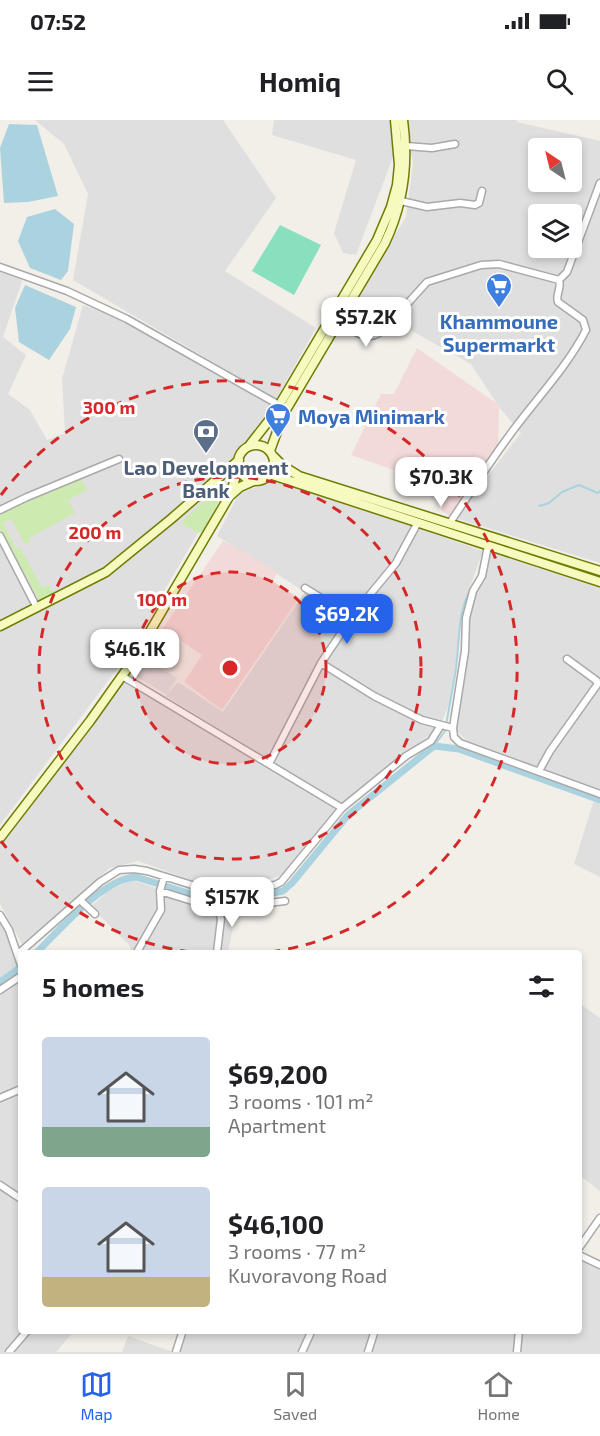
<!DOCTYPE html>
<meta charset="utf-8">
<style>
body{margin:0;font-family:"Exo 2",sans-serif;background:#f2f2f2;color:#202124;height:100vh;display:flex;flex-direction:column;font-size:22px;white-space:nowrap}
*{box-sizing:border-box;margin:0}
p{font-size:20px;color:#757577}
.icon{flex:none;width:33px;height:33px;fill:none;stroke:currentColor;stroke-width:2;stroke-linecap:round;stroke-linejoin:round}
.map{position:relative;flex:1;overflow:hidden}
.side{position:absolute;left:18px;top:830px;width:564px;height:384px;display:flex;flex-direction:column;background:#fff;border-radius:6px;box-shadow:0 3px 9px #0003}
.side>*{flex:none}
.needle{width:39px;rotate:325deg}
.buttons{position:absolute;left:528px;top:18px;display:grid;gap:12px}
.buttons a{display:grid;place-items:center;width:54px;height:54px;border-radius:6px;background:#fff;box-shadow:0 3px 9px #0003;font-size:30px}
.price{position:absolute;translate:-50% -51px;padding:0 14px;border-radius:12px;background:#fff;color:#222;font-size:20px;line-height:39px;filter:drop-shadow(0 2px 3px #0008)}
.price::after{content:'';position:absolute;left:50%;top:36px;width:18px;height:14px;margin-left:-9px;background:inherit;clip-path:polygon(0 0,100% 0,50% 100%)}
.price.active{background:#2563eb;color:#fff}
ul{padding:0;list-style:none}
li{display:flex;align-items:center;gap:18px;height:150px;padding:0 24px}
li span{display:grid;place-items:center;flex:none;width:168px;height:120px;border-radius:6px;color:#555}
li>.icon{margin-inline-start:auto}
span .icon{width:72px;height:72px;fill:#fffc;stroke-width:1}
li b{font-size:26px}
h2{display:flex;justify-content:space-between;align-items:center;height:72px;padding:0 24px;font-size:26px}
.status{display:flex;justify-content:space-between;align-items:center;height:42px;padding:0 30px;background:#fff;direction:ltr}
.status svg{height:16px;fill:currentColor}
header{display:flex;justify-content:space-between;align-items:center;height:78px;padding:0 24px;background:#fff;font-size:27px;font-weight:700}
.dock{display:flex;justify-content:space-around;align-items:center;height:84px;border-top:2px solid #e0e0e0;background:#fff;font-size:16px;color:#757577}
.dock a{display:grid;justify-items:center;gap:3px}
.dock .active{color:#2563eb}
.map>svg:first-child{display:block}
.residential{fill:#e0dfdf;fill-rule:evenodd}
.commercial{fill:#f2dad9}
.grass{fill:#cdebb0}
.pitch{fill:#88e0be}
.parking{fill:#e2e2e2}
.water{fill:#aad3df}
.lines{fill:none;stroke-linecap:round;stroke-linejoin:round}
.stream{stroke:#aad3df;stroke-width:2}
.canal{stroke:#aad3df;stroke-width:7}
.street-casing{stroke:#a9a9a9;stroke-width:9}
.secondary-casing{stroke:#707d05;stroke-width:11}
.street{stroke:#fff;stroke-width:6}
.secondary{stroke:#f7fabf;stroke-width:8}
.ring{fill:none;stroke:#d62828;stroke-width:3;stroke-dasharray:10 8}
.labels{text-anchor:middle;dominant-baseline:central;stroke-width:6;stroke-linejoin:round;paint-order:stroke}
.shop-label{font-size:20px;font-weight:bold;fill:#366cbe;stroke:#fff}
.service-label{font-size:20px;font-weight:bold;fill:#4e5e75;stroke:#fff}
.centre{fill:#d62828;stroke:#fff;stroke-width:3}
.ring-label{font-size:18px;text-anchor:middle;font-weight:bold;fill:#d62828;stroke:#fff;stroke-width:6;stroke-linejoin:round;paint-order:stroke}
</style>
<div class="status"><b>07:52</b><svg viewBox="0 0 49 12"><path d="M0 12V9h3v3zM5 12V6h3v6zM10 12V3h3v9zM15 12V0h3v12zM26 1h20v11H26zM47 4h2v5h-2z"/></svg></div>
<header><svg class="icon" aria-label="menu" viewBox="0 0 24 24"><path d="M4 6h16M4 12h16M4 18h16"/></svg>Homiq<svg class="icon" aria-label="search" viewBox="0 0 24 24"><circle cx="10" cy="10" r="6"/><path d="M15 15l6 6"/></svg></header>
<div class="map">
<svg width="600" height="1232" viewBox="0 0 600 1232">
<rect width="100%" height="100%" fill="#f2efe9"/>
<!-- residential -->
<path class="residential" d="M35,0H223L276,78L225,151L316,208L276,279L73,160L88,74L64,24Z
M274,0H392L396,29L356,135L343,133L334,113L356,40L272,15Z
M405,0H517V2L600,21V443L455,398L521,313L499,287L471,244L387,197L368,208L348,192L406,97L413,43ZM538,28H572V62H538ZM538,94H572V128H538Z
M0,150L23,158L3,217L26,235L8,274L30,290L47,320L65,313L62,259L83,185L125,199L273,285L123,541L0,705Z
M278,360L483,431L463,486L452,577L439,608L341,684L166,576L178,562L223,592L305,472L217,416L239,373Z
M489,432L600,468V757L574,744L597,670L466,620L456,610L466,491Z
M123,554L339,687L286,755L219,770L138,741L110,748L22,824L0,784V722Z
M132,760L211,786L237,788L228,832H130V826L91,787L108,771Z
M0,798L21,849V1210L74,1211L56,1232H0Z
M579,883L600,898V1071L579,1055Z
M579,1139L600,1148V1232H180L187,1211L579,1210Z
M128,1216L173,1232H122Z"/>
<!-- commercial -->
<path class="commercial" d="M417,228L499,285L498,328L451,397L441,390L447,369L351,335L381,274H394Z
M223,421L249,434L277,453L273,461L299,478L222,590L184,562L202,535L163,508Z"/>
<!-- grass -->
<path class="grass" d="M80,359L87,370L68,380L75,393L29,418L30,422L25,424L11,399L3,403L16,429L20,427L42,468L49,465L53,474L39,480L0,409V395L28,379Z
M222,366L225,369L204,411L199,413L183,405L182,401Z"/>
<!-- pitch -->
<path class="pitch" d="M280,105L321,125L294,175L252,151Z"/>
<!-- parking -->
<path class="parking" d="M144,539L177,558L167,575L134,555Z"/>
<!-- water -->
<path class="water" d="M9,4L37,5L58,76L28,82L4,83L0,28Z
M55,89L74,104L68,151L61,160L30,148L18,121L27,97Z
M25,165L76,187L70,209L49,240L19,222L15,188Z"/>
<g class="lines">
<!-- stream -->
<path class="stream" d="M539,386L549,383L562,372L579,365L598,373L600,371
M456,547C460,522 457,488 472,468
M434,626L445,611L456,549"/>
<!-- canal -->
<path class="canal" d="M37,832C61,809 102,759 136,757L217,782L236,780L283,771L292,763L348,695L434,626L459,629L600,680
M0,862L21,847"/>
<defs>
<path id="street" d="M406,26L432,28L455,24
M401,81L427,87L460,83L475,85L479,83L482,71
M0,147L67,171L127,199L279,285
M559,160L567,152L600,63
M349,181L389,204L427,162L481,145L499,144L559,160
M338,202C360,214 370,226 389,204
M0,390L27,377L119,339
M449,404C469,375 488,344 509,316C534,281 566,249 586,210L583,200L558,182C555,175 562,168 559,160
M0,416L37,488
M488,426L482,456L473,471L466,498L465,531L453,608L454,617L460,623L600,674
M305,468L352,497
M321,543L374,576L422,600L453,608
M122,556L342,688
M269,644L321,543L354,494L396,443L417,404
M539,651L550,631L597,565V561L567,539
M160,771L218,789L285,781
M80,780L95,794
M0,795L9,810L21,845
M137,832L161,790L160,771L164,757
M217,832L221,799L218,789
M18,834L100,762L119,750L134,749L147,751L221,774L275,765L281,762L342,688L406,636L431,621L441,605
M0,870L21,856
M0,978L21,969
M0,1065L21,1079
M579,1128L600,1098
M579,1135L600,1145
M9,1232L28,1210
M176,1232L183,1210
M302,1232L312,1210
M368,1232L375,1210
M517,1232L519,1210"/>
<path id="secondary" d="M238 343a18 18 0 1 1 36 0a18 18 0 1 1-36 0Z
M249,326L274,294L377,120L391,87L397,65L399,45L395,0
M270,331L283,295L385,123C404,83 409,44 403,0
M273,336L283,346L299,356L600,451
M269,354L600,462
M231,375L240,367L256,360
M0,506L106,452L171,399L239,340
M0,718L90,601L132,542L230,375L239,346"/>
</defs>
<!-- street casing -->
<use href="#street" class="street-casing"/>
<!-- secondary casing -->
<use href="#secondary" class="secondary-casing"/>
<!-- street -->
<use href="#street" class="street"/>
<!-- secondary -->
<use href="#secondary" class="secondary"/>
</g>
<!-- distance rings -->
<circle cx="230" cy="548" r="96" fill="#d62828" fill-opacity=".12"/>
<g class="ring">
<circle cx="230" cy="548" r="96"/>
<circle cx="230" cy="548" r="191"/>
<path d="M190 832A287 287 0 0 1 1 721M1 375A287 287 0 1 1 270 832"/>
</g>
<!-- icons -->
<defs>
<symbol id="supermarket-pin" viewBox="-11 -11 22 30"><path d="M0 17L-7.5 6A9.5 9.5 0 1 1 7.5 6Z" fill="#3f7fe0" stroke="#fff"/><path d="M-6-5.5h2.5l.6 2H6L4.5 2H-2.5L-4.4-4H-6ZM-1.5 3.2a1.3 1.3 0 1 0 .1 0ZM3 3.2a1.3 1.3 0 1 0 .1 0Z" fill="#fff"/></symbol>
<symbol id="bank-pin" viewBox="-11 -11 22 30"><path d="M0 17L-7.5 6A9.5 9.5 0 1 1 7.5 6Z" fill="#5c6f8a" stroke="#fff"/><path d="M-6-4H6V4H-6ZM0-2.3a2.3 2.3 0 1 0 0 4.6a2.3 2.3 0 1 0 0-4.6Z" fill="#fff"/></symbol>
</defs>
<g fill-rule="evenodd">
<use href="#supermarket-pin" x="484" y="151" width="30" height="40"/>
<use href="#supermarket-pin" x="263" y="281" width="30" height="40"/>
<use href="#bank-pin" x="191" y="297" width="30" height="40"/>
</g>
<g class="labels">
<!-- shop labels -->
<g class="shop-label">
<text x="499" y="201">Khammoune<tspan x="499" dy="23">Supermarkt</tspan></text>
<text x="298" y="296" text-anchor="start">Moya Minimark</text>
</g>
<!-- service labels -->
<g class="service-label">
<text x="206" y="347">Lao Development<tspan x="206" dy="23">Bank</tspan></text>
</g>
</g>
<circle cx="230" cy="548" r="9" class="centre"/>
<g class="ring-label">
<text x="109" y="294">300 m</text>
<text x="95" y="419">200 m</text>
<text x="162" y="486">100 m</text>
</g>
</svg>
<div class="buttons">
<a><svg class="needle" viewBox="-14 -14 28 28"><path d="M0-13l5 13h-10z" fill="#e53935"/><path d="M0 13l5-13h-10z" fill="#757577"/></svg></a>
<a><svg class="icon" aria-label="layers" viewBox="0 0 24 24"><path d="M12 4l9 5-9 5-9-5zM3 14l9 5 9-5"/></svg></a>
</div>
<b class="price" style="left:366px;top:228px">$57.2K</b>
<b class="price" style="left:441px;top:388px">$70.3K</b>
<b class="price active" style="left:347px;top:525px">$69.2K</b>
<b class="price" style="left:135px;top:560px">$46.1K</b>
<b class="price" style="left:232px;top:808px">$157K</b>
<section class="side">
<h2>5 homes<svg class="icon" aria-label="filters" viewBox="0 0 24 24"><path d="M4 7h16M4 17h16"/><circle cx="9" cy="7" r="2"/><circle cx="15" cy="17" r="2"/></svg></h2>
<ul>
<li><span style="background:linear-gradient(#c9d6e8 75%,#7fa58c 0)"><svg class="icon" aria-label="home" viewBox="0 0 24 24"><path d="M3 11l9-7 9 7M6 9v11h12V9"/></svg></span><div><b>$69,200</b><p>3 rooms · 101 m²</p><p>Apartment</p></div></li>
<li><span style="background:linear-gradient(#c9d6e8 75%,#c2b280 0)"><svg class="icon" aria-label="home" viewBox="0 0 24 24"><path d="M3 11l9-7 9 7M6 9v11h12V9"/></svg></span><div><b>$46,100</b><p>3 rooms · 77 m²</p><p>Kuvoravong Road</p></div></li>
</ul>
</section>
</div>
<nav class="dock">
<a class="active"><svg class="icon" aria-label="map" viewBox="0 0 24 24"><path d="M3 6l6-2 6 2 6-2v14l-6 2-6-2-6 2zM9 4v14M15 6v14"/></svg>Map</a>
<a><svg class="icon" aria-label="saved" viewBox="0 0 24 24"><path d="M7 4h10v16l-5-4-5 4z"/></svg>Saved</a>
<a><svg class="icon" aria-label="home" viewBox="0 0 24 24"><path d="M3 11l9-7 9 7M6 9v11h12V9"/></svg>Home</a>
</nav>
